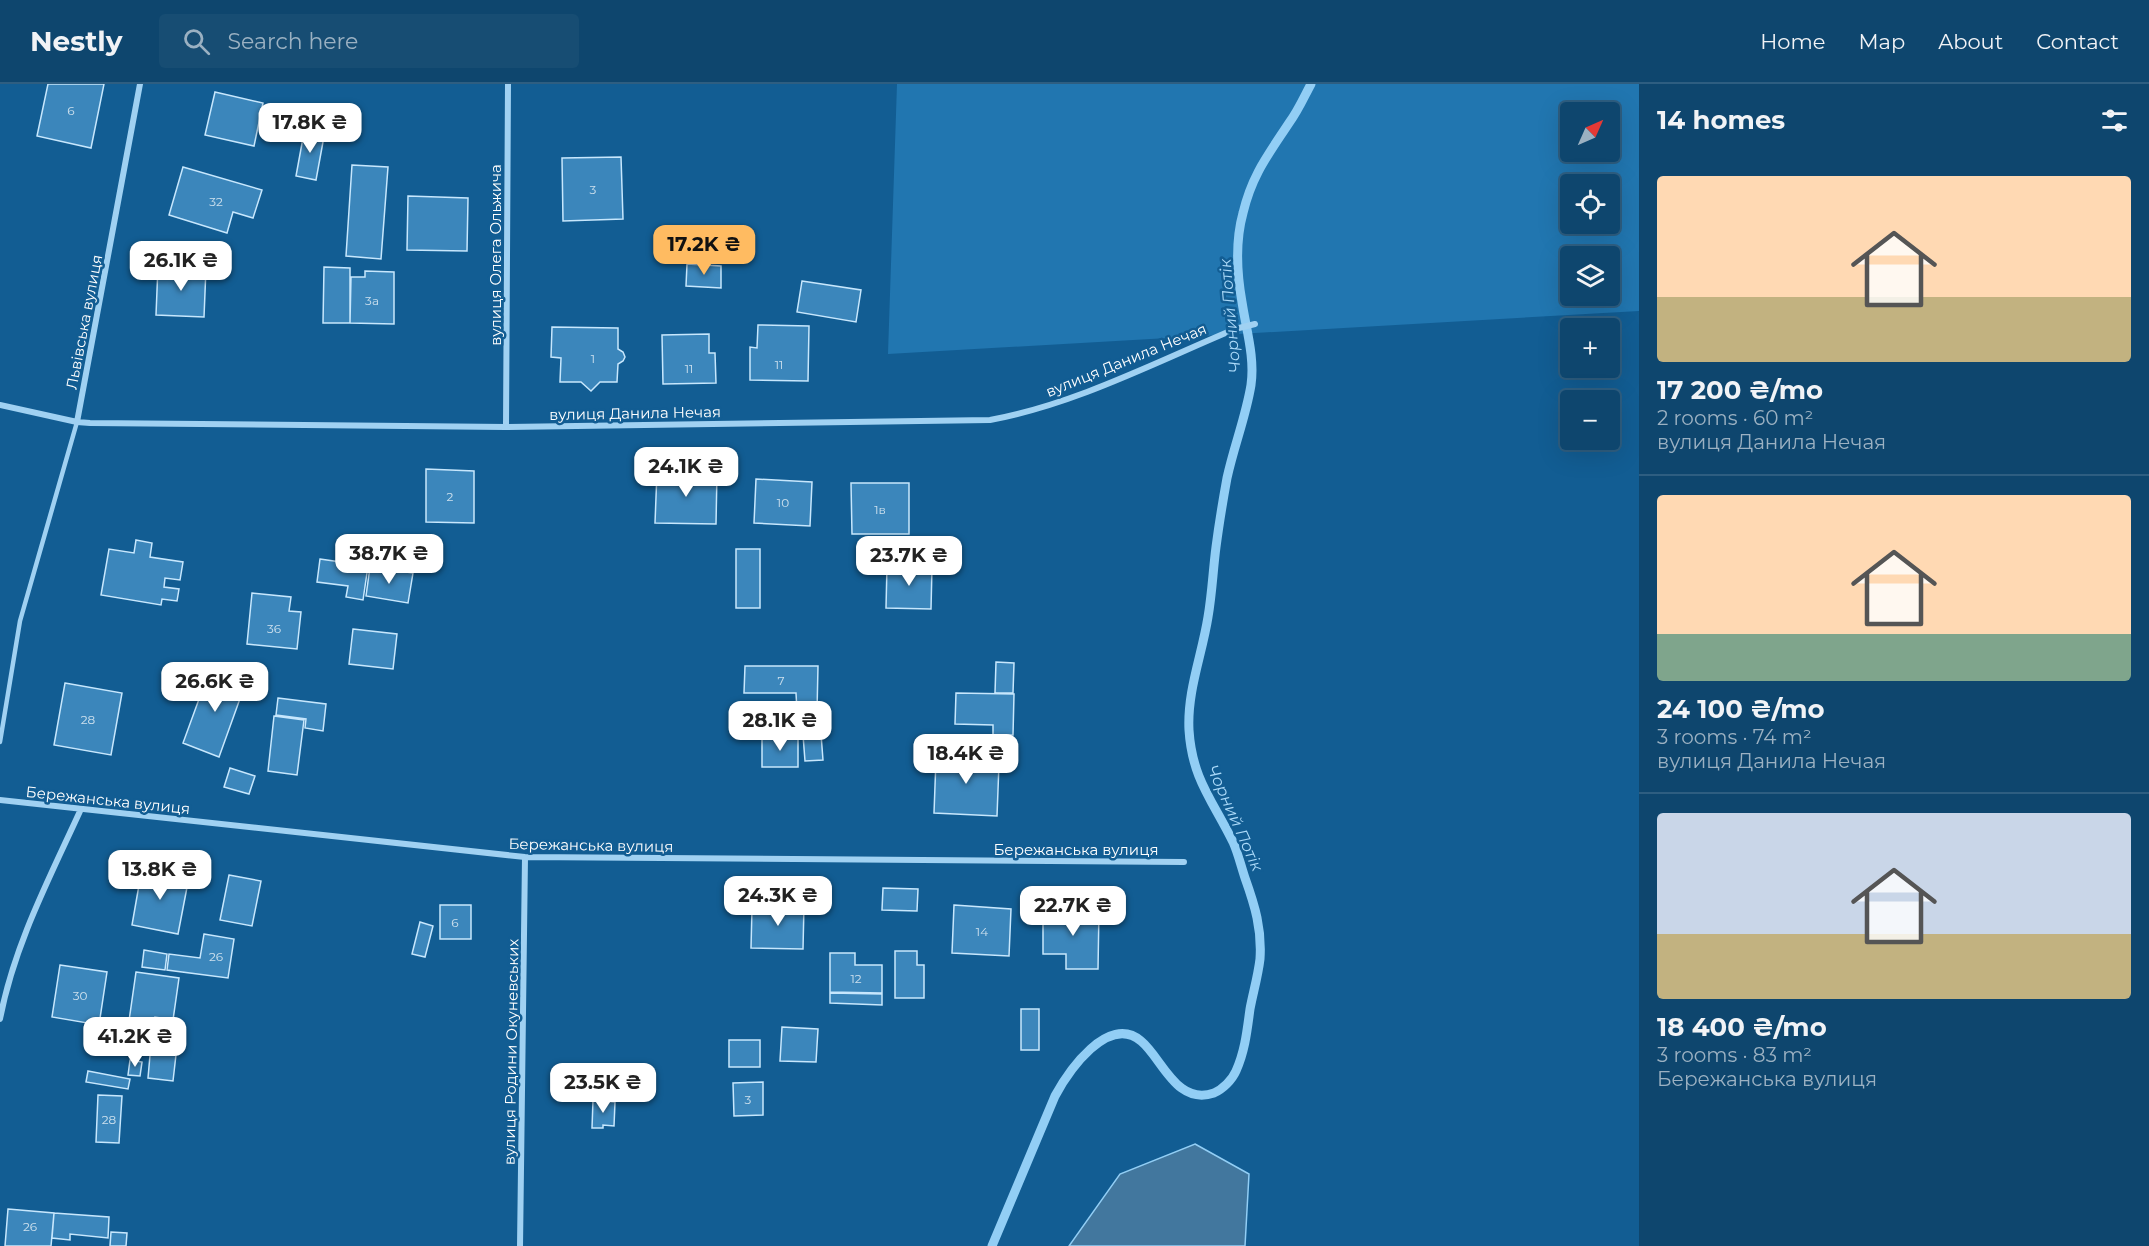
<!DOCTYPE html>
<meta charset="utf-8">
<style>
body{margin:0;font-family:Montserrat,sans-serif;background:#174d73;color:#f1f3f6;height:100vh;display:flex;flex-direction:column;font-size:22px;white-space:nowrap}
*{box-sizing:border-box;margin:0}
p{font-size:20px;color:#9bb1c2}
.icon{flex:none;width:33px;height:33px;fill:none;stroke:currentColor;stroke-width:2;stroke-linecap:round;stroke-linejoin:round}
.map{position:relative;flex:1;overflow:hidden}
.panel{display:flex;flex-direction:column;background:#0e466e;width:510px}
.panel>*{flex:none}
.needle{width:39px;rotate:45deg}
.fabs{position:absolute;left:1560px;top:18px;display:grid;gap:12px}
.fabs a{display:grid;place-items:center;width:60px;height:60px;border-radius:6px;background:#0e466e;box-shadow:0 6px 24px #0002,0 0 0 2px #2e5e81;font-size:30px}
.price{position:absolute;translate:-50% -51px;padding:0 14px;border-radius:12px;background:#fff;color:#222;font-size:20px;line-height:39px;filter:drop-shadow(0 2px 3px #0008)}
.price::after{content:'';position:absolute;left:50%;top:36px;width:18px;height:14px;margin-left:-9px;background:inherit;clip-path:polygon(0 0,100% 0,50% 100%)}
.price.current{background:#ffbb61;color:#111}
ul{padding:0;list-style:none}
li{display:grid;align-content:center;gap:12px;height:318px;padding:0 18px}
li+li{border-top:2px solid #2e5e81}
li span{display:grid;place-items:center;height:186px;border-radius:6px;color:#555}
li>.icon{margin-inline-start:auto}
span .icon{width:108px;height:108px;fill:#fffc;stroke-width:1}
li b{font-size:26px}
h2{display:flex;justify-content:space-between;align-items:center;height:72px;padding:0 18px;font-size:26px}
header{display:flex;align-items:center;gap:36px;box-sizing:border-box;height:84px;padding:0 30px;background:#0e466e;border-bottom:2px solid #2e5e81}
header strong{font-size:28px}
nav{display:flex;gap:33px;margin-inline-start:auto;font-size:21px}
.search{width:420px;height:54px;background:#174d73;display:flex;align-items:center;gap:15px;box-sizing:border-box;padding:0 21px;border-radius:6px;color:#9bb1c2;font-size:22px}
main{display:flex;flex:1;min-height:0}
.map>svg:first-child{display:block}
.green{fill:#2176b0;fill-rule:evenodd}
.water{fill:#42779e;stroke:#92cef5;stroke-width:1.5}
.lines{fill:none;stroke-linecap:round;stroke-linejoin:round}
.stream{stroke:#92cef5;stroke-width:9}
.building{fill:#3b86bb;stroke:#c7e7fd;stroke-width:1.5}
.lane{stroke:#a0d1f2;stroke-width:4.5}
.street{stroke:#a0d1f2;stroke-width:6}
.labels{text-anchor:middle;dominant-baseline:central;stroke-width:5;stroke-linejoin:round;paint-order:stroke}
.number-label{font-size:12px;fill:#cee1ee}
.street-label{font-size:15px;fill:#fff;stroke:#125d93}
.water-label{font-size:16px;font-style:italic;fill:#acdaf9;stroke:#125d93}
</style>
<header>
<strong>Nestly</strong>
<div class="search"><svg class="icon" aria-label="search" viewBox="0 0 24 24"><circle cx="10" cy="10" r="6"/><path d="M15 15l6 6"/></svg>Search here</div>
<nav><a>Home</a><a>Map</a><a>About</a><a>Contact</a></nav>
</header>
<main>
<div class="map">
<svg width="1639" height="1162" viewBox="0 0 1639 1162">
<rect width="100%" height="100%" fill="#125d93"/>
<!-- green -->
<path class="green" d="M897,0H1639V227L888,270ZM1570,28H1610V68H1570ZM1570,100H1610V140H1570ZM1570,172H1610V212H1570Z"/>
<!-- water -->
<path class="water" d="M1195,1060L1249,1090L1245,1162H1069L1120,1090Z"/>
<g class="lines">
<!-- stream -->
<path class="stream" d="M992,1162L1055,1012C1068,988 1108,929 1141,957C1162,974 1176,1022 1214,1009C1223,1005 1232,996 1236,987C1245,967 1247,947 1250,925C1253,909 1258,892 1260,875C1262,845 1255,822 1245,794C1241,782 1238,769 1233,758C1213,717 1192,695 1189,646C1187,607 1202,571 1208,533C1212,510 1213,486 1216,463C1219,440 1223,416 1227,394C1234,362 1246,332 1251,301C1255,273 1246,245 1242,218C1237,190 1235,158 1243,129C1252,91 1268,71 1289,39C1298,27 1304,13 1311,0"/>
</g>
<!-- building -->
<path class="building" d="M48,0H104L91,64L37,52Z
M215,8L263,19L254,62L205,51Z
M305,43L325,47L316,96L296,92Z
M621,73L623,135L563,137L562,74Z
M352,81L388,83L381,175L346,172Z
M183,83L262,106L253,134L233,128L227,149L169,131Z
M408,112L468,114L467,167L407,166Z
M687,180L721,182V204L686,202Z
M158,182L206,184L204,233L156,231Z
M324,183L350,184V239H323Z
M365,187L394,188V240L350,239L351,193H365Z
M802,197L861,206L856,238L797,228Z
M758,241L809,242L808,297L750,296V263L757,264Z
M552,243L618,244V265L623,268L625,273L623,277L618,280L617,298H600L591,307L581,298H560L561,274L551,273Z
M709,250V269H715L716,299L663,300L662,251Z
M426,385L474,387V439L426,438Z
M657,388L717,389L716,440L655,439Z
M756,395L812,398L810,442L754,439Z
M851,399H909V450H852Z
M136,456L152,459L150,473L183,478L180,496L165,494L164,503L179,505L177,517L162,515L161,521L101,511L109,465L134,469Z
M736,465H760V524H736Z
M320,475L368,482L363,516L346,513L348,502L317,498Z
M887,482L932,483L931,525L886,524Z
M370,483L413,489L408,519L366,512Z
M252,509L291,513L289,527L301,528L297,565L247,560Z
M353,545L397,550L393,585L349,580Z
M996,578L1014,579L1013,609H995Z
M745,582H818L817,628L797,627L796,609H744Z
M210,585L246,598L219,673L183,659Z
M65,599L122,609L111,671L54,661Z
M956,609L1014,610L1013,651H993V641L955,640Z
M278,614L326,620L323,647L305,644L306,635L276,631Z
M274,632L304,636L297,691L268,687Z
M821,650L823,676L805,677L803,651Z
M762,652H798V683H762Z
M942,666L979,668L978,679L999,680L997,732L934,729L936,675H941Z
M230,684L255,692L249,710L224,703Z
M142,784L189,793L178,850L132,841Z
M229,791L261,797L252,842L220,836Z
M883,804L918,805L917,827L882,826Z
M771,820L804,821L803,865L751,864L752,824H771Z
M440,821H471V855H440Z
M954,821L1011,825L1009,872L952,869Z
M1043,825L1099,826L1098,885H1066V870H1043Z
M420,838L433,842L425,873L412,870Z
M204,850L234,855L228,894L167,886L169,870L200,874Z
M144,866L167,870L165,886L142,883Z
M895,867H917V881H924V914H895Z
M830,869H855V881H882V909L830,908Z
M60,881L107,888L99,941L52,933Z
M136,888L179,894L173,936L155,933L154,941L129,937Z
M830,909L882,910V921L830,919Z
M1021,925H1039V966H1021Z
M782,943L818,945L816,978L780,977Z
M729,956H760V983H729Z
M151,960L177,962L173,997L148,994Z
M130,976L142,978L140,992L128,991Z
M88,987L130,995L128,1005L86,998Z
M763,998V1031L734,1032L733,999Z
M98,1011L122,1012L119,1059L96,1058Z
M593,1016L615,1018L614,1042L603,1041V1044H592Z
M8,1125L54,1129L51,1162H5Z
M54,1129L109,1133L108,1154L70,1150V1156L52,1154Z
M111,1148L127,1149L126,1162H110Z"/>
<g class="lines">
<!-- lane -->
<path class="lane" d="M0,658L20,537L77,338"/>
<!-- street -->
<path class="street" d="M0,321L77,338L90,339L506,343L990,336C1076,320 1156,278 1235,245L1255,240
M77,338L140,0
M506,343L508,0
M0,716L525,773L1184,778
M0,935C14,861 50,793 81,725
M520,1162L525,773"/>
</g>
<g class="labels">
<!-- number labels -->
<g class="number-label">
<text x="71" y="26">6</text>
<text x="593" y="105">3</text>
<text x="216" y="117">32</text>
<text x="372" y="216">3а</text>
<text x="593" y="274">1</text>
<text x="779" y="280">11</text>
<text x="689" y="284">11</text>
<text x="450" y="412">2</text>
<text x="783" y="418">10</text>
<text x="880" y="425">1в</text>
<text x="274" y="544">36</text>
<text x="781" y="596">7</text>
<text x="88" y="635">28</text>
<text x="455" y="838">6</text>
<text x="982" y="847">14</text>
<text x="216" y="872">26</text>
<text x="856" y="894">12</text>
<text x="80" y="911">30</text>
<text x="748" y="1015">3</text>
<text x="109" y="1035">28</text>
<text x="30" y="1142">26</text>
</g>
<!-- street labels -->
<g class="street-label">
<text transform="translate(495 171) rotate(-90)">вулиця Олега Ольжича</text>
<text transform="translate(84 238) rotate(-79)">Львівська вулиця</text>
<text transform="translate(1126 276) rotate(-22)">вулиця Данила Нечая</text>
<text transform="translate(635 329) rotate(-1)">вулиця Данила Нечая</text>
<text transform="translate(108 716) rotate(6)">Бережанська вулиця</text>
<text transform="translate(591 761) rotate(1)">Бережанська вулиця</text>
<text x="1076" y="765">Бережанська вулиця</text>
<text transform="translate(511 968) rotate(-89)">вулиця Родини Окуневських</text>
</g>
<!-- water labels -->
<g class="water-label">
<text transform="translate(1230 232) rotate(-95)">Чорний Потік</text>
<text transform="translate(1235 734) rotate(66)">Чорний Потік</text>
</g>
</g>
</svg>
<div class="fabs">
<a><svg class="needle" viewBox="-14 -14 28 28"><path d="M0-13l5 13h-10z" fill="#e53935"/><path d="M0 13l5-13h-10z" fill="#9bb1c2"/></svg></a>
<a><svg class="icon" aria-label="locate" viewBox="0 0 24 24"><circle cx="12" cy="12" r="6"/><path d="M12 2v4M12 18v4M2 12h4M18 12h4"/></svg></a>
<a><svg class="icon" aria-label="layers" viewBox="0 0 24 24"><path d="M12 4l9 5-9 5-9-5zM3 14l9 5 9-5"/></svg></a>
<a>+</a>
<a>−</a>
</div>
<b class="price" style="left:310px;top:70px">17.8K ₴</b>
<b class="price current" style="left:704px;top:192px">17.2K ₴</b>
<b class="price" style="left:181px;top:208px">26.1K ₴</b>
<b class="price" style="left:686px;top:414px">24.1K ₴</b>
<b class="price" style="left:389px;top:501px">38.7K ₴</b>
<b class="price" style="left:909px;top:503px">23.7K ₴</b>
<b class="price" style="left:215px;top:629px">26.6K ₴</b>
<b class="price" style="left:780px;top:668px">28.1K ₴</b>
<b class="price" style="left:966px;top:701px">18.4K ₴</b>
<b class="price" style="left:160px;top:817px">13.8K ₴</b>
<b class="price" style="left:778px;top:843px">24.3K ₴</b>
<b class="price" style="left:1073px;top:853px">22.7K ₴</b>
<b class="price" style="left:135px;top:984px">41.2K ₴</b>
<b class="price" style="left:603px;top:1030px">23.5K ₴</b>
</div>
<section class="panel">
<h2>14 homes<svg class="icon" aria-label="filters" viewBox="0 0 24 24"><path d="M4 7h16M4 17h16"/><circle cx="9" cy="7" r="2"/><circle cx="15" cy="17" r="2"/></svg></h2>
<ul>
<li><span style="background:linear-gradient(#ffd9b3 65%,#c2b280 0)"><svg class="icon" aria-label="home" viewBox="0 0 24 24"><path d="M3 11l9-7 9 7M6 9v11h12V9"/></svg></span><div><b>17 200 ₴/mo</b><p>2 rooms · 60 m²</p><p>вулиця Данила Нечая</p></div></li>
<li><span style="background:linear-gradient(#ffd9b3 75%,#7fa58c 0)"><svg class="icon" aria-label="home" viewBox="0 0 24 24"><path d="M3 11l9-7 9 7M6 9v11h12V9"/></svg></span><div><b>24 100 ₴/mo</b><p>3 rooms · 74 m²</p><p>вулиця Данила Нечая</p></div></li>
<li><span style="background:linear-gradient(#c9d6e8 65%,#c2b280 0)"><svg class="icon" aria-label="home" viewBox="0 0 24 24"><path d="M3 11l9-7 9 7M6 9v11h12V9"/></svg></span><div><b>18 400 ₴/mo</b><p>3 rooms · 83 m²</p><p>Бережанська вулиця</p></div></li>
</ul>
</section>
</main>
